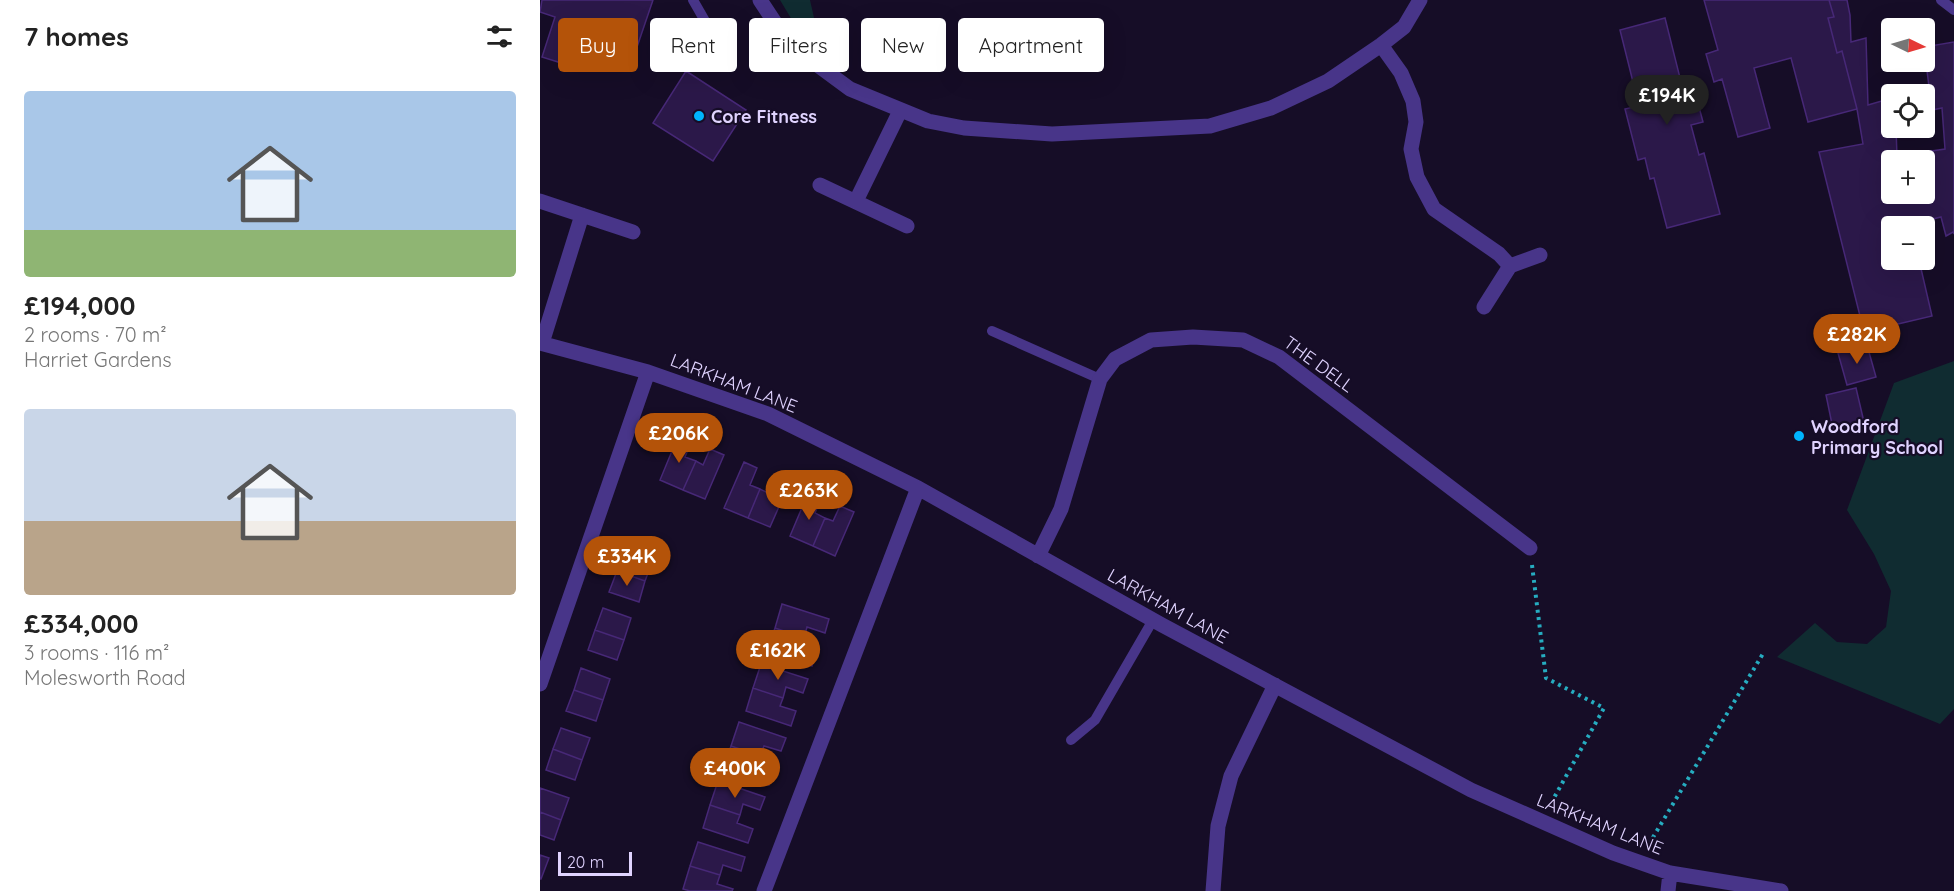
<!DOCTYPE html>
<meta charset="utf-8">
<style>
body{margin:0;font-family:Quicksand,sans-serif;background:#f6f6f6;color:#222;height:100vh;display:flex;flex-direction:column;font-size:22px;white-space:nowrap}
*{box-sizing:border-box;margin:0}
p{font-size:20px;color:#767676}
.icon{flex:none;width:33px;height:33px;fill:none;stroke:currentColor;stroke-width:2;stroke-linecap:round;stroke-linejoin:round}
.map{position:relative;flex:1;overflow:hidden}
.panel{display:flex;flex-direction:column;background:#fff;width:540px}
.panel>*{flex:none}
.guide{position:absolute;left:18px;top:18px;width:570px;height:54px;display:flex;gap:12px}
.needle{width:39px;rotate:95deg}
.controls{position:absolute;left:1341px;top:18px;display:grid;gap:12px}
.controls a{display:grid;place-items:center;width:54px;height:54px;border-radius:6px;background:#fff;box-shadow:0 6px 24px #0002;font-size:30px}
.scale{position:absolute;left:18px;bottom:15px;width:74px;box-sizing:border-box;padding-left:6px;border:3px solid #e0d3ff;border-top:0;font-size:16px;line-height:21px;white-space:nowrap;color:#e0d3ff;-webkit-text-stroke:4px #160d27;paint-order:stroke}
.price{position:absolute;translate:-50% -51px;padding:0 14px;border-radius:21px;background:#b45309;color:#fff;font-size:20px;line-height:39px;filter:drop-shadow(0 2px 3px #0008)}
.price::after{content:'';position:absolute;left:50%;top:36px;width:18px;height:14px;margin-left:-9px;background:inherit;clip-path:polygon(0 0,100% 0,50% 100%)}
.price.current{background:#222;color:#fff}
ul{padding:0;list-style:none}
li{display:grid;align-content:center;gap:12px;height:318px;padding:0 24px}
li span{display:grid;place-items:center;height:186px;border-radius:6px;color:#555}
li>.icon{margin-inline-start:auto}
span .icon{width:108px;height:108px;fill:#fffc;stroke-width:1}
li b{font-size:26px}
h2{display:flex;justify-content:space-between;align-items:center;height:72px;padding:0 24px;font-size:26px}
.chip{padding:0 21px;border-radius:6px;background:#fff;box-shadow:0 6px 24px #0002;font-size:21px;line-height:54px}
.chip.current{background:#b45309;color:#fff}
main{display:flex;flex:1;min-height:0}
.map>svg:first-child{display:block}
.green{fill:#102c31}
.building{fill:#2b1849;stroke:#472877;stroke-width:1.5;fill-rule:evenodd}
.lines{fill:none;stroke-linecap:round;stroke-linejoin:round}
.path{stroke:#26acc0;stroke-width:4;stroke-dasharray:3 4.5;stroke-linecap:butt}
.lane{stroke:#483589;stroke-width:10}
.street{stroke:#483589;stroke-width:15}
.poi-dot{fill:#00b4fe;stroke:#160d27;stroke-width:2}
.labels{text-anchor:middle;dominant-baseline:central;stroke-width:4.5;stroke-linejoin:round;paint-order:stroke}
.poi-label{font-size:18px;font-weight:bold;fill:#e0d3ff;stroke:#160d27;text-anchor:start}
.street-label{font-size:18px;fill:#e0d3ff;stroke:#160d27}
</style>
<main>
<section class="panel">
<h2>7 homes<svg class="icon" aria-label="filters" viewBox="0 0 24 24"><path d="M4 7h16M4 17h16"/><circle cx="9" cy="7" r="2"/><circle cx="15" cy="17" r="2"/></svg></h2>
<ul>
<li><span style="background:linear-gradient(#a9c7e8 75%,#8fb573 0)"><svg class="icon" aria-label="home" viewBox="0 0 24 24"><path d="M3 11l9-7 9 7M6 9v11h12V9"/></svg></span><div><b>£194,000</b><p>2 rooms · 70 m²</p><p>Harriet Gardens</p></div></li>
<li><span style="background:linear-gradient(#c9d6e8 60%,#b9a48a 0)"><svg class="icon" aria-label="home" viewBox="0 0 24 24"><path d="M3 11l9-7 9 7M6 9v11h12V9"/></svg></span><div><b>£334,000</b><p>3 rooms · 116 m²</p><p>Molesworth Road</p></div></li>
</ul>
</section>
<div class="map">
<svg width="1414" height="891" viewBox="0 0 1414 891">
<rect width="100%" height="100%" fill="#160d27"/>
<!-- green -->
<path class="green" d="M240,0H270L277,31L261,35Z
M1414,361V709L1400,724L1237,657L1275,623L1297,642L1327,644L1346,627L1351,591L1334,554L1307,510L1354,383Z"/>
<!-- building -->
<path class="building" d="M2,0H113L97,47L76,40L67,65L38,55L34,67L2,57L15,17L0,12Z
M1164,0H1289L1294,17L1288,18L1297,53L1302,51L1317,109L1268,122L1251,58L1214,68L1230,128L1198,137L1182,79L1174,82L1166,54L1178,50Z
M1289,0H1307L1310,15L1311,42L1326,38L1328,105L1352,98V128H1356L1357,156L1405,149L1402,108L1392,110L1384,47L1414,42V234L1413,232L1406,236L1401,217L1365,226H1352V260H1379L1392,316L1324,332L1279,152L1323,144L1317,109L1302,51L1297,53L1288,18L1294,17ZM1352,160H1384V194H1352Z
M1125,18L1144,94L1155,92L1163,122L1151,125L1159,155L1164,153L1180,214L1127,228L1114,178L1110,179L1105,158L1098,160L1085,109L1102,105L1099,93L1096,94L1080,30Z
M146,71L206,110L173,161L113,123Z
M1327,345L1336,377L1307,385L1298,353Z
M1316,388L1324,422L1293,429L1286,395Z
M139,434L152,440L145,457L156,461L143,490L120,480Z
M170,449L184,455L165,499L143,490L156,461L163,465Z
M204,462L217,468L210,485L220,489L208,518L184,508Z
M235,477L249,484L230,527L208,518L220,489L228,493Z
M269,491L282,496L275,513L285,518L273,546L250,536Z
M300,506L314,512L295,556L273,546L285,518L293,521Z
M84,550L113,560L105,581L77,571Z
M77,571L105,581L99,602L69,592Z
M242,604L289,619L285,633L267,627L264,638L235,628Z
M63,608L91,618L84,640L55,630Z
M235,628L264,638L261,646L277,651L272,666L227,651Z
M55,630L84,640L77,660L48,650Z
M221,664L268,679L263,693L246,687L243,698L213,688Z
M41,668L70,679L63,700L34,690Z
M213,688L243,698L240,706L256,711L251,726L206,711Z
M34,690L63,700L56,721L26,711Z
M199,722L246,738L241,751L224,746L220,756L191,746Z
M21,728L50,738L42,760L13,749Z
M191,746L220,756L218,765L233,770L229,785L183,770Z
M13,749L42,760L35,780L6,770Z
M178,781L225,797L220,810L203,804L200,815L170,805Z
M0,788L29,798L21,820L0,812Z
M170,805L200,815L197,823L213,829L208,843L163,828Z
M0,812L21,820L14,840L0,835Z
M158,842L205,857L201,871L183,865L180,875L150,866Z
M0,855L9,858L1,879H0Z
M150,866L180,875L177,884L193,889L192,891H150L143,889Z"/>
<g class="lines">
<!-- path -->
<path class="path" d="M992,565L1006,678L1064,708L1010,805
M1109,844L1224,652"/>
<!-- lane -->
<path class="lane" d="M153,0L180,47
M1401,0L1414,10
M452,331L560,379
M531,740L555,720L613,620"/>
<!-- street -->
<path class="street" d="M220,0L249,44L310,89L388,121L424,128L512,134L670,126L731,108L788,81L841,45L864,27L880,0
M841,45L861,73L873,101L876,122L871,149L877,177L894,209L959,254L970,266L944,307
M280,185L367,226
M0,201L93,232
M316,201L360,111
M970,266L1000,255
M0,343L108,372L228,414L378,488L622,625L931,790L1073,853L1130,873L1241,891
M2,343L42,215
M498,556L521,509L560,379L575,359L611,340L653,337L703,340L739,357L990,548
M0,684L108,372
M224,891L378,488
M673,891L678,826L691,776L735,685
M1128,891L1130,873"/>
</g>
<!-- markers -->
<g class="poi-dot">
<circle cx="159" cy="116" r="6"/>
<circle cx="1259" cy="436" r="6"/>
</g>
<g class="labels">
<!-- poi labels -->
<g class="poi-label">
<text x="171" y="116">Core Fitness</text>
<text x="1271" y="426">Woodford<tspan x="1271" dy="21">Primary School</tspan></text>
</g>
<!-- street labels -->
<g class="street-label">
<text transform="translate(779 364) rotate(36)">THE DELL</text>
<text transform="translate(194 383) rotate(21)">LARKHAM LANE</text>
<text transform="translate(628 606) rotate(29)">LARKHAM LANE</text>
<text transform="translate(1060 824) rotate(22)">LARKHAM LANE</text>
</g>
</g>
</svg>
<div class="controls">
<a><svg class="needle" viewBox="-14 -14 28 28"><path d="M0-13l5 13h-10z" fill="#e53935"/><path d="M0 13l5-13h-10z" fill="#767676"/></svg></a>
<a><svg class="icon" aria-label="locate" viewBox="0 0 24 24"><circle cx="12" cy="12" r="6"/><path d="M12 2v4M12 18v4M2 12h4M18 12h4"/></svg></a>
<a>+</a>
<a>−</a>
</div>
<div class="scale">20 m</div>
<b class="price current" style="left:1127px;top:126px">£194K</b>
<b class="price" style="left:1317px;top:365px">£282K</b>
<b class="price" style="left:139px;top:464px">£206K</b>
<b class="price" style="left:269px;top:521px">£263K</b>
<b class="price" style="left:87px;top:587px">£334K</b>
<b class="price" style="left:238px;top:681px">£162K</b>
<b class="price" style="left:195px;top:799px">£400K</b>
<div class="guide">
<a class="chip current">Buy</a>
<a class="chip">Rent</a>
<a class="chip">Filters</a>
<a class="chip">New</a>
<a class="chip">Apartment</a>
</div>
</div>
</main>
